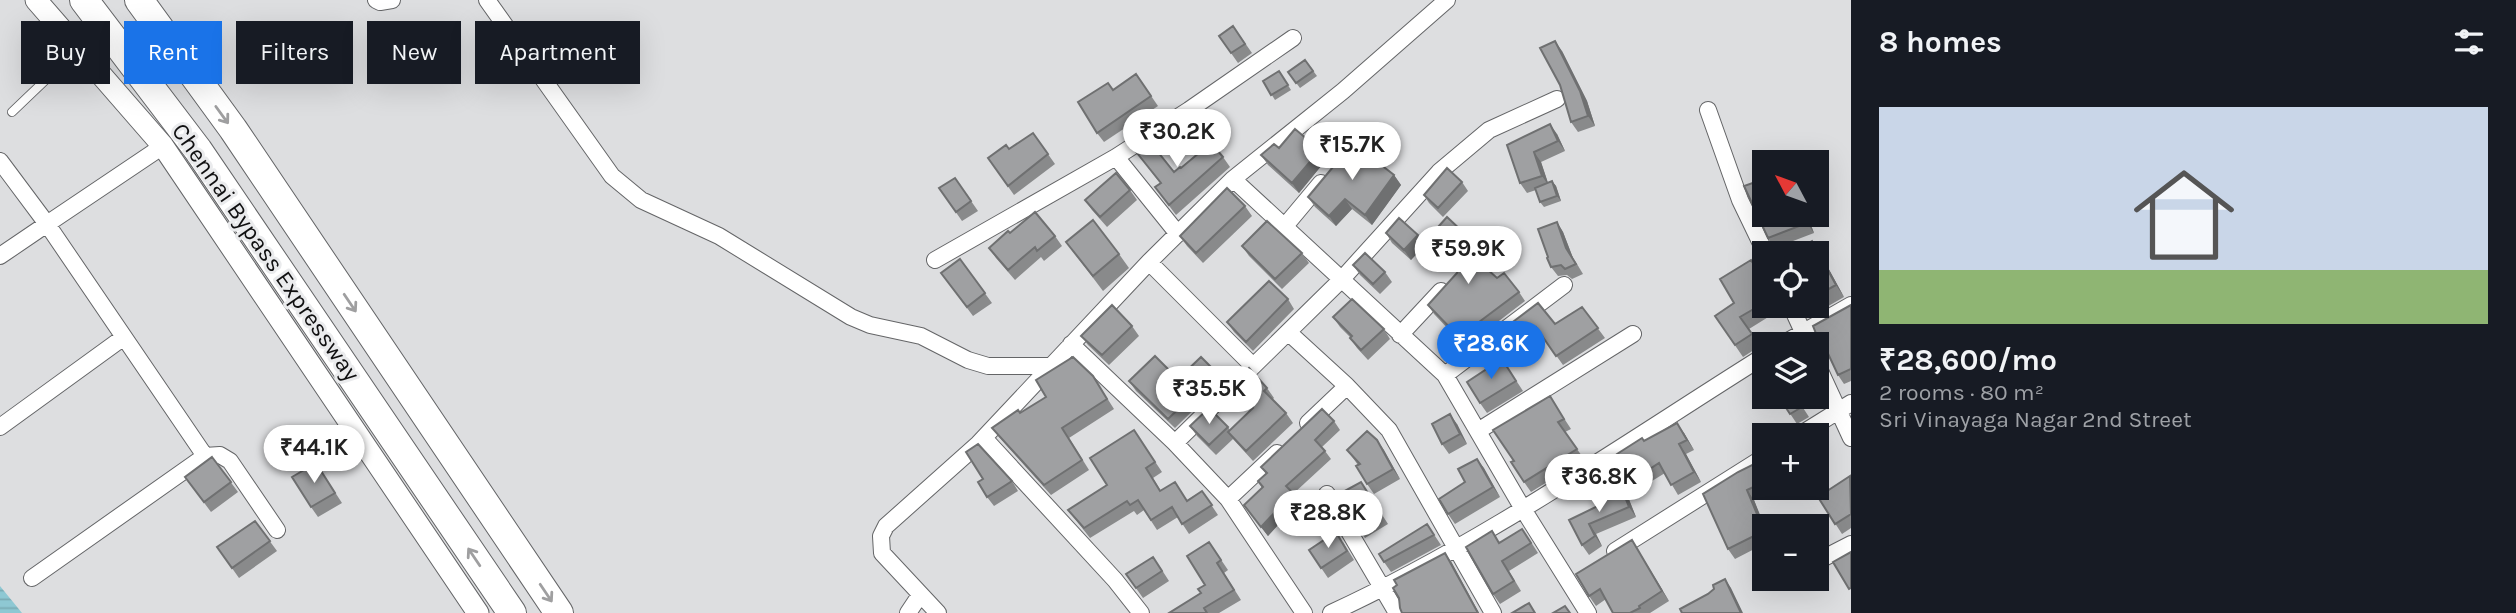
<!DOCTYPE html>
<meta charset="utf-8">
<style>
body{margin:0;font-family:Karla,sans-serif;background:#20242c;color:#f1f3f6;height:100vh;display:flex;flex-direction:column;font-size:26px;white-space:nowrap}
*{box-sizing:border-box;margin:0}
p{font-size:23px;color:#9ea1a6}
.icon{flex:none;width:38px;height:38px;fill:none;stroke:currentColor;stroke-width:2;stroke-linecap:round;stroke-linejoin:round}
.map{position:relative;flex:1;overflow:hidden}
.panel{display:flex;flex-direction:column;background:#171b24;width:665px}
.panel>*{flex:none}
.hud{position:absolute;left:21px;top:21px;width:665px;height:63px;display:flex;gap:14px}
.needle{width:46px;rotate:311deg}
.controls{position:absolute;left:1752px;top:150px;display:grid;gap:14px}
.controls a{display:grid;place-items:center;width:77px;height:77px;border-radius:0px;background:#171b24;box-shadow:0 7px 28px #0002;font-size:35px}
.price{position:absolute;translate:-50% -60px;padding:0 16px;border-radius:24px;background:#fff;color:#222;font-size:23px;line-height:46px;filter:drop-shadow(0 2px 4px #0008)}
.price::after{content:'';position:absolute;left:50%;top:42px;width:21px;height:16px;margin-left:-10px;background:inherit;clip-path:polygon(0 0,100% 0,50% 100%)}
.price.on{background:#1a73e8;color:#fff}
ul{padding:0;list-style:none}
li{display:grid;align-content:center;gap:14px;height:371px;padding:0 28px}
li+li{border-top:2px solid #363941}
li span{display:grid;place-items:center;height:217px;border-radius:0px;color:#555}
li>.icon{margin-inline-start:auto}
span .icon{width:126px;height:126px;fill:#fffc;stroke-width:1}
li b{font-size:30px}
h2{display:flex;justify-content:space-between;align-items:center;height:84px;padding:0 28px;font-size:30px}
.pill{padding:0 24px;border-radius:0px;background:#171b24;box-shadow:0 7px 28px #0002;font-size:24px;line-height:63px}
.pill.on{background:#1a73e8;color:#fff}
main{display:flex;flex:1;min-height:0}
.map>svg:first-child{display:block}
.water{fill:url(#water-rules)}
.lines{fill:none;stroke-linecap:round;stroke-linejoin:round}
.lane-casing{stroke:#646567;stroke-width:10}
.street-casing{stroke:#646567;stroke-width:18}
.secondary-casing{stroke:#646567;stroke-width:23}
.highway-casing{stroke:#646567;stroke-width:30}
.lane{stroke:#fff;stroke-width:8}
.street{stroke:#fff;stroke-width:16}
.secondary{stroke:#fff;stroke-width:21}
.highway{stroke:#fff;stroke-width:28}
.wall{fill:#898a8b}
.shaded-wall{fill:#6f7071}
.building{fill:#9fa0a2;stroke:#6f7071;stroke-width:2}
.oneway{stroke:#9f9fa0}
.labels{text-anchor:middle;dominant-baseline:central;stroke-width:6;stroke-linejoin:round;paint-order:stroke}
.street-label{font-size:24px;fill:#101011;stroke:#eaebed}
</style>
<main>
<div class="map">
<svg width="1851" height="613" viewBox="0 0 1851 613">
<defs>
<pattern id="water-rules" width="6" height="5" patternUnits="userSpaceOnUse" patternTransform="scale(1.75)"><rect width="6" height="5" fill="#8ec8d3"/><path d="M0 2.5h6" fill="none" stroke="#79abb4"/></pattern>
</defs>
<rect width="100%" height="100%" fill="#dddee0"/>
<!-- water -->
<path class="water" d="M0,586L22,613H0Z"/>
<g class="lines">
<defs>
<path id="lane" d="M12,112L78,49"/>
<path id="street" d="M376,0L380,2L392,0
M487,0L612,176L641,200L719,236L851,317L870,325L921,336L968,360L988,366H1051
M1708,110L1740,200L1766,254
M1116,157L1178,234
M0,161L47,224L163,146
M1233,179L1445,375L1523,509L1588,613
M1285,226L1321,183
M0,256L47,224L205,456L32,578
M935,260L1116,157L1189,110L1293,38
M1149,262L1253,366
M1791,306L1809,345
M1288,332L1347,386L1389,430L1493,613
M1400,335L1441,291
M1071,344L1175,443L1228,499L1304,613
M1781,345L1851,305
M1816,362L1851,438
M1445,375L1564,285
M1308,423L1347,386
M0,427L124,337
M1478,431L1633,334
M1798,436L1851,403
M984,438L1115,580L1141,613
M1175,443L1342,279L1439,172L1489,130L1557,99
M205,456L220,455L230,461L277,530
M1327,494L1397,613
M1228,499L1277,453
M1615,551L1764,457
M1816,562L1851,544
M908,613L920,595
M938,613L882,553L881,536L886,526L978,444L1149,262L1233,179L1343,91L1447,0
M1331,613C1483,543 1622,445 1764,356"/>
<path id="secondary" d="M36,0L163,146L478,613"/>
<path id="highway" d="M84,0L198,150L512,613
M139,0L233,129L559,613"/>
</defs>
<!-- lane casing -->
<use href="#lane" class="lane-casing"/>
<!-- street casing -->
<use href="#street" class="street-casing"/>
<!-- secondary casing -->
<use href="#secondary" class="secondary-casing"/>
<!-- highway casing -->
<use href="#highway" class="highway-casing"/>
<!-- lane -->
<use href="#lane" class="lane"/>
<!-- street -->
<use href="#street" class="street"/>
<!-- secondary -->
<use href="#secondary" class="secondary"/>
<!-- highway -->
<use href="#highway" class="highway"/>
</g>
<!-- wall -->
<path class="wall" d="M1233,26L1252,53L1238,63L1219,36Z
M1562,51L1587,101L1595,126L1578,132L1571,122Z
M1305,60L1317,76L1300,88L1288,72Z
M1279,71L1291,90L1275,100L1263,81Z
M1136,74L1158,106L1104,142L1097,133L1113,90Z
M1033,133L1055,164L1014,195L988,158L1009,149Z
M1557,134L1565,151L1541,162L1548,183L1552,181L1556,186L1561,201L1544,207L1540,202L1536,190L1527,193L1520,183L1507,145Z
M1133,148L1174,172L1181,168L1223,157L1230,167L1176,215L1155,187L1160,183Z
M1279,148L1326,160L1299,193L1268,165L1261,155Z
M1394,175L1401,185L1372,225L1352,209L1336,226L1315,207L1308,197Z
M955,178L978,211L962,221L939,188Z
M1462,182L1468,191L1443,217L1429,203L1424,195Z
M1130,190L1137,200L1107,227L1092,210L1085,200Z
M1245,206L1252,216L1203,263L1187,246L1180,236Z
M1764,215H1807L1814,233L1775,248L1768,238Z
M1557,222L1563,232L1573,258L1583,274L1572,279L1567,275L1558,276L1551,267L1548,257Z
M1010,233L1055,236L1062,246L1044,261L1041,257L1015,280L996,258L989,248Z
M1386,233L1418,235L1425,245L1411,260L1392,243Z
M1464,233L1470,242L1464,248L1497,278L1519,292L1525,301L1465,347L1434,314L1428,305L1457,273L1460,265L1436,245L1430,236Z
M1066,242L1119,254L1129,268L1103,291Z
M1242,246L1302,253L1309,263L1282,289L1249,256Z
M1820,253L1844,297L1811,316L1804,306H1816V254Z
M960,259L992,303L973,316L941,273Z
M1751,260L1759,271L1764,268V306H1782L1781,309L1749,329L1760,346L1743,357L1715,316L1734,303Z
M1353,265L1385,272L1392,282L1380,294L1360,275Z
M1288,299L1294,309L1253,351L1234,332L1227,322Z
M1538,303L1555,324L1582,307L1605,338L1563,365L1543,337L1508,360L1493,337Z
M1851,305V381L1844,384L1838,375L1828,355L1821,346Z
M1333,317L1384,329L1390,339L1368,360L1357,348L1350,338H1351L1340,327Z
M1132,326L1139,336L1109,365L1088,345L1081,336Z
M1502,359L1523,391L1487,413L1480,403Z
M1216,372L1222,382L1175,428L1136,391L1129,381L1178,379Z
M1093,376L1114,409L1069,438L1089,470L1051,495L999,437L992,428Z
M1232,386L1267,388L1274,398L1272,400L1286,413L1293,423L1253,461L1233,439L1216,455L1197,436L1190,426L1228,427L1230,430L1252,409L1238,395Z
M1779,397H1796L1809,417L1797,424Z
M1556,406L1571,429L1565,432L1584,459L1531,492L1524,482L1514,461Z
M1334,421L1340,430L1322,447L1331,459L1293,494L1299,502L1268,536L1251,514L1262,488L1258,481L1266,474L1261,467Z
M1457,424L1467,444L1449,454L1442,444Z
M1134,430L1162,472L1153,478L1161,491L1187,500L1202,491L1218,515L1189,534L1178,517L1157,530L1144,510L1137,515L1134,511L1090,538L1068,510L1107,485Z
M1684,433L1694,450L1686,454L1701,482L1678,495L1665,473L1639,489L1633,480L1644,441Z
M1377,440L1400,479L1374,494L1367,484L1358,465L1347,450Z
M212,457L238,492L211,512L185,477Z
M1477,459L1500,497L1455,524L1448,514Z
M1764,459V488H1780L1754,500L1764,527V544L1735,559L1728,549L1703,494Z
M316,463L342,503L318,517L311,507Z
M1851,478V528L1842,534L1818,497Z
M983,479L1012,481L1018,491L994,506L987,497Z
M1361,482L1388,524L1365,538L1358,528Z
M1628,497L1636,517L1596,534L1602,546L1589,555L1582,545L1569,520L1602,504Z
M255,521L277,551L239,578L217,547Z
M1427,524L1441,545L1391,572L1384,562Z
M1529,539L1538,553L1509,571L1521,591L1500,604L1493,594L1500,542Z
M1632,540L1669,601L1650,613H1613L1606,599L1596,606L1589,596Z
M1209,542L1228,570L1224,573L1241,600L1219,613H1169L1201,593L1205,585Z
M1343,542L1354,560L1328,578L1309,550Z
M1160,567L1169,581L1143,598L1126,574Z"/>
<!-- shaded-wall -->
<path class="shaded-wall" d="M1555,41L1562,51L1587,101L1595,126L1588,116Z
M1550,124L1557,134L1565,151L1558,141Z
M1320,150L1326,160L1299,193L1292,183Z
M1534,152L1541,162L1549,186L1542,176Z
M1394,175L1401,185L1372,225L1365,215Z
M1552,181L1556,186L1561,201L1557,196Z
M1345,199L1352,209L1336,226L1329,216Z
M1804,215H1807L1814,233L1807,223Z
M1557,222L1563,232L1573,258L1583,274L1566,248Z
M1464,233L1470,242L1463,250L1456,241Z
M1418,235L1425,245L1411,260L1404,250Z
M1812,241L1820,253L1844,297L1836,285Z
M1450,414L1457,424L1467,444L1460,434Z
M1677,423L1684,433L1694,450L1687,440Z
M1377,440L1384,450L1400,479L1393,469Z
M1679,444L1686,454L1701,482L1694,472Z
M1477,459L1484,468L1500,497L1493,487Z
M1621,487L1628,497L1636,517L1629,507Z
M1747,490L1754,500L1765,527L1764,532Z
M1293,493L1299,502L1268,536L1261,527Z
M1589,524L1596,534L1602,546L1595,536Z
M1632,540L1638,550L1669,601L1662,591Z
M1445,553L1452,563L1479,613H1478Z
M1725,579L1731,588L1743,613H1741Z"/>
<!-- building -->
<path class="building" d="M1233,26L1245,44L1231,53L1219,36Z
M1555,41L1580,91L1588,116L1571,122L1560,85L1540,48Z
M1305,60L1313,71L1296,83L1288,72Z
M1279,71L1288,85L1271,95L1263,81Z
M1136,74L1151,96L1097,133L1078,102L1108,83L1113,90Z
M1550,124L1558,141L1534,152L1542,176L1520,183L1507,145Z
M1295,129L1320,150L1292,183L1261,155L1274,144L1279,148Z
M1033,133L1048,154L1008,186L988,158L1006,145L1009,149Z
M1146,137L1174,172L1180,167L1181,168L1211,143L1223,157L1169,205L1155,187L1161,183L1133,148Z
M1353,143L1394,175L1365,215L1345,199L1329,216L1308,197Z
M1447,168L1462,182L1438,208L1424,195Z
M1116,173L1130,190L1100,217L1085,200Z
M955,178L971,201L956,212L939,188Z
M1764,179V215H1804L1807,223L1768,238L1744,186Z
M1552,181L1557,196L1540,202L1535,188Z
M1227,188L1245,206L1196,253L1180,236Z
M1035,212L1055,236L1037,251L1035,247L1008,270L989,248L1008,231L1010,233Z
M1447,217L1464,233L1456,241L1497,278L1504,273L1519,292L1459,337L1428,305L1457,273L1460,264L1456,258L1430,236Z
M1399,218L1418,235L1404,250L1386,233Z
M1093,220L1119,254L1093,276L1066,242Z
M1267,221L1302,253L1275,279L1242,246Z
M1557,222L1566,248L1576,264L1565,269L1561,265L1551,267L1547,258L1548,257L1538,229Z
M1812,241L1836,285L1816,296V254H1789Z
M1365,253L1385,272L1373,284L1353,265Z
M960,259L985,293L967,307L941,273Z
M1751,260L1758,271L1764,268V303L1740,317L1752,334L1735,345L1715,316L1734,303L1720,279Z
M1269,281L1288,299L1246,342L1227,322Z
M1352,299L1384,329L1361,350L1350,338L1352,336L1333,317Z
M1538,303L1555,324L1582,307L1598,328L1556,356L1536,327L1501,350L1493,337Z
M1112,305L1132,326L1102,355L1081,336Z
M1851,305V369L1838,375L1824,345L1821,346L1813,326Z
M1155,356L1178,379L1201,357L1216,372L1168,419L1129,381Z
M1073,357L1093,376L1107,399L1062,428L1082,460L1044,485L992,428L1018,410L1020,413L1046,397L1036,380Z
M1764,358V374L1757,362Z
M1502,359L1516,381L1480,403L1467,382Z
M1249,368L1267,388L1264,391L1286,413L1246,451L1228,432L1253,408L1232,386Z
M1550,396L1564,419L1558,422L1577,449L1524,482L1511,462L1514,461L1493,430Z
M1779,397H1795L1802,407L1790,414Z
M1209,408L1228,427L1209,445L1190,426Z
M1322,409L1334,421L1315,440L1325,451L1286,486L1293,493L1261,527L1244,505L1263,487L1258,481L1267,473L1261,467Z
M1450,414L1460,434L1442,444L1432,424Z
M1677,423L1687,440L1679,444L1694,472L1671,485L1659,463L1633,480L1617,454L1642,438L1644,441Z
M1134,430L1155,462L1146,468L1160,491L1175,482L1187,501L1202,491L1212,505L1182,524L1172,507L1151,520L1138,500L1130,505L1127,501L1084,528L1068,510L1107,485L1090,458Z
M1367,431L1377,440L1393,469L1367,484L1356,466L1360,464L1347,450Z
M978,444L1012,481L987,497L978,482L983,479L966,452Z
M212,457L231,482L204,502L185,477Z
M1477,459L1493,487L1448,514L1439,499L1465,482L1458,469Z
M1764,459V482L1747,490L1764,531L1728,549L1703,494L1738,472Z
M316,463L335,493L311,507L292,477Z
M1850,476L1851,514L1835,524L1818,497Z
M1361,482L1381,514L1358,528L1341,493Z
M1621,487L1629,507L1589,524L1595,536L1582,545L1569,520L1602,504L1599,496Z
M255,521L270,541L232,568L217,547Z
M1427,524L1434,535L1384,562L1379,554Z
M1522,529L1531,543L1502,561L1514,581L1493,594L1466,547L1492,531L1499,543Z
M1336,532L1347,551L1321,568L1309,550Z
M1632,540L1662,591L1639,606L1640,608L1630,613H1613L1600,589L1589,596L1576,574Z
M1209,542L1221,560L1217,563L1234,590L1204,608L1207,613H1169L1201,593L1198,589L1205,585L1187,556Z
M1851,552V588L1849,589L1833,562Z
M1445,553L1478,613H1402L1400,608L1399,598L1393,588L1397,585L1394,580Z
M1153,557L1162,571L1136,588L1126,574Z
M1725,579L1741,613H1682L1680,609L1708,594L1714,589L1713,585Z
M1529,603L1535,613H1512Z
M1565,606L1570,613H1553Z"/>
<!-- one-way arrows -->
<defs><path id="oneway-shaft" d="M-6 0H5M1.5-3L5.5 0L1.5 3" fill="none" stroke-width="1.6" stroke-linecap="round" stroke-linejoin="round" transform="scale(1.75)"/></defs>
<g class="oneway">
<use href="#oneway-shaft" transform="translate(222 115) rotate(54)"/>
<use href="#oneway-shaft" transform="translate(350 303) rotate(56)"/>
<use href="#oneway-shaft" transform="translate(474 557) rotate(-124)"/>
<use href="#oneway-shaft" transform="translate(546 593) rotate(56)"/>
</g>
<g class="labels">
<!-- street labels -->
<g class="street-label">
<text transform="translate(266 252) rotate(55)">Chennai Bypass Expressway</text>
</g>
</g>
</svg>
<div class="controls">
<a><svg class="needle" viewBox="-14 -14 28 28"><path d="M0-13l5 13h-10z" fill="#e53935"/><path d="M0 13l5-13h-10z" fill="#9ea1a6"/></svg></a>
<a><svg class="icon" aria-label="locate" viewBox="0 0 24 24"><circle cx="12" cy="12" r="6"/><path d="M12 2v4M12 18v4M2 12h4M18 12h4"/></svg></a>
<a><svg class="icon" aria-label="layers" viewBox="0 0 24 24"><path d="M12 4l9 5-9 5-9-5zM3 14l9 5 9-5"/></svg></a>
<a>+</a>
<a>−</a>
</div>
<b class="price" style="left:1177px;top:169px">₹30.2K</b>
<b class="price" style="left:1352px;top:182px">₹15.7K</b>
<b class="price" style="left:1468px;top:286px">₹59.9K</b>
<b class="price on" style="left:1491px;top:381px">₹28.6K</b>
<b class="price" style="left:1209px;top:426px">₹35.5K</b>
<b class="price" style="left:314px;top:485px">₹44.1K</b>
<b class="price" style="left:1599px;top:514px">₹36.8K</b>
<b class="price" style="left:1328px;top:550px">₹28.8K</b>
<div class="hud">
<a class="pill">Buy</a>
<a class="pill on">Rent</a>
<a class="pill">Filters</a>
<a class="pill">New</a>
<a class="pill">Apartment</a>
</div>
</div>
<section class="panel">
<h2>8 homes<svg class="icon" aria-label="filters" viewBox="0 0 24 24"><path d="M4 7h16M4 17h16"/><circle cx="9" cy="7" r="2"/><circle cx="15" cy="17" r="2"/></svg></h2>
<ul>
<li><span style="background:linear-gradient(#c9d6e8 75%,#8fb573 0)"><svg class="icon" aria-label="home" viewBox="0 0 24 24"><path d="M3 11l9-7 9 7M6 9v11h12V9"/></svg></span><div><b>₹28,600/mo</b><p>2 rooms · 80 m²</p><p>Sri Vinayaga Nagar 2nd Street</p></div></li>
</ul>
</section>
</main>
